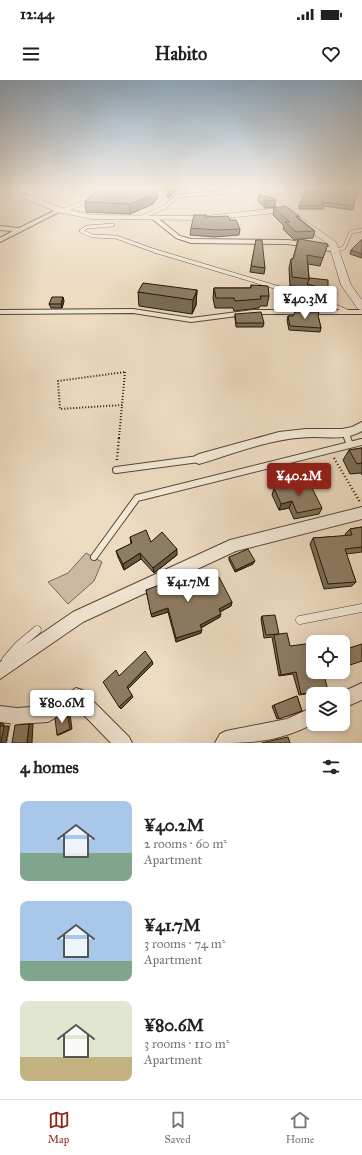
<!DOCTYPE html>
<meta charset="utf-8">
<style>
body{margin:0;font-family:"IM FELL Great Primer",serif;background:#f2f2f2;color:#202124;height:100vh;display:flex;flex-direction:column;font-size:15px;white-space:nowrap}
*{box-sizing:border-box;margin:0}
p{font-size:13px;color:#757577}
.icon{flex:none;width:22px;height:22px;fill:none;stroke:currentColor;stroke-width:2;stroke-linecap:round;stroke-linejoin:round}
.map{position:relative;height:663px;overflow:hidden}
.panel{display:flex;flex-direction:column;background:#fff;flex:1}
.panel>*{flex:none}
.tools{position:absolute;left:306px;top:555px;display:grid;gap:8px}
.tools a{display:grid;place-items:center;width:44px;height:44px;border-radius:8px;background:#fff;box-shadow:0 2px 6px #0003;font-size:20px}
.price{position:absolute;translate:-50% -34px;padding:0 9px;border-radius:4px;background:#fff;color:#222;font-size:13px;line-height:26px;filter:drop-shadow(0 1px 2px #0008)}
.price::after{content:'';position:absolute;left:50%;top:24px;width:12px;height:9px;margin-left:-6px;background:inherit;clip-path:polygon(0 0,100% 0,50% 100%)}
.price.active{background:#8f2418;color:#fff}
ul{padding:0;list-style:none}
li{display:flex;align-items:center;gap:12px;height:100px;padding:0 20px}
li span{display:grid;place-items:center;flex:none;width:112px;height:80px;border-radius:8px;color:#555}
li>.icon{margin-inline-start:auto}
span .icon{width:48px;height:48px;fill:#fffc;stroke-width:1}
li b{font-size:17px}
h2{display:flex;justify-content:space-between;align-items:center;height:48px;padding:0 20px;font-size:17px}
.status{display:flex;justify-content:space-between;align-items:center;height:28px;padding:0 20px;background:#fff;direction:ltr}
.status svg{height:11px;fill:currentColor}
header{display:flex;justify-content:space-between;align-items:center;height:52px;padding:0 20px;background:#fff;font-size:18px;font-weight:700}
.tabs{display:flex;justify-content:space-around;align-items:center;height:56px;border-top:1px solid #e0e0e0;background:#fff;font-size:11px;color:#757577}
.tabs a{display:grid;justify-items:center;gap:2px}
.tabs .active{color:#8f2418}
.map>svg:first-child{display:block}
.green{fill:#cbbaa1;stroke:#786851}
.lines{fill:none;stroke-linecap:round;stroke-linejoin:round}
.service-far4-casing{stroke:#574831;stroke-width:4}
.service-far3-casing{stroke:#574831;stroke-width:4.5}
.service-far2-casing{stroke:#574831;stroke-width:6}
.service-far1-casing{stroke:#574831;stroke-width:8}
.service-casing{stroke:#574831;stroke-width:9}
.minor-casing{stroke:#574831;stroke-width:2}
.tertiary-casing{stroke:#574831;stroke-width:1}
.path-far1{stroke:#251601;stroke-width:2;stroke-dasharray:1 2;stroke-linecap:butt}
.path{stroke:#251601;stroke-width:2.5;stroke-dasharray:1 2.5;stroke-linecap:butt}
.service-far4{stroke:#f3e8d7;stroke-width:3}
.service-far3{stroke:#f3e8d7;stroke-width:3.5}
.service-far2{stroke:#f3e8d7;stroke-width:4.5}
.service-far1{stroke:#f3e8d7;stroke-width:6}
.service{stroke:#f3e8d7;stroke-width:8}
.minor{fill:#f3e8d7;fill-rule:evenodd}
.tertiary{fill:#f3e8d7;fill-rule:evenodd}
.wall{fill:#796c57;stroke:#251601}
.shaded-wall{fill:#635847;stroke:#251601}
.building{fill:#8d7d65;stroke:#251601}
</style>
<div class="status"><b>12:44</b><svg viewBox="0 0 49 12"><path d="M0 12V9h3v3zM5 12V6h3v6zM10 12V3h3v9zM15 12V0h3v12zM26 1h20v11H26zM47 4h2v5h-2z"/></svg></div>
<header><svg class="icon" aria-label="menu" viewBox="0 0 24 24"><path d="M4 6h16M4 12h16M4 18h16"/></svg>Habito<svg class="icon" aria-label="heart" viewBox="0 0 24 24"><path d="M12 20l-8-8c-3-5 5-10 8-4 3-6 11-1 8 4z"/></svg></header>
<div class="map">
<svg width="362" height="663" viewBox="0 0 362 663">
<rect width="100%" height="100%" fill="#eddcc2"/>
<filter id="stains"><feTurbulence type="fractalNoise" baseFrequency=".005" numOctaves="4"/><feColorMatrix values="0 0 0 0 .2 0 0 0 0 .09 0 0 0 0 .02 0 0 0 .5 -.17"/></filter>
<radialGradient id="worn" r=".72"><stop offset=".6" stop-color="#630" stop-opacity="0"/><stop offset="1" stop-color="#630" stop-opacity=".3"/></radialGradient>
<!-- green -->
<path class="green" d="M86,473L102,482L94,501L68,524L48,502L68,493Z"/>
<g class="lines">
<defs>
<path id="service-far4" d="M62,131L91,120
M142,137L165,127L177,116L238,111L244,108
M113,145L87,147L81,151L93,156L116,157L158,172
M336,170L344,168L351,152L362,150"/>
<path id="service-far3" d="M155,171L309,217
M319,219L349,232"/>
<path id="service-far2" d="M346,353L348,358"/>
<path id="service-far1" d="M347,357L350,365
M116,390L199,379
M94,477L137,418L362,362"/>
<path id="service" d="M300,540L362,528
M6,580L18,566L37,550
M11,663L16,637"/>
<path id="minor" d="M342,108H362V112L344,109Z
M58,129L63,130L0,162V158L13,151L0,150V146L19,148Z
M151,136H155L180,156L191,159L288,160L336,168L339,170L336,172L288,164L191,163L176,158L151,138Z
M133,229L191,238L253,230H362V234H253L191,242L133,233L0,234V230Z
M362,342V351C347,360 330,357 314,357C274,357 236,373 199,384L195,382L193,379L195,376L199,374L279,352L306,349H342L352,347Z
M362,427V439L236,471L83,542L0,599V582L73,532L230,460Z
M362,603V620L343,628V614H338Z
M76,608L82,610L129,657L132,663H111L75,626L48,642L17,644L0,642V626L17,628L46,626Z
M313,627V644C277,662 254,663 215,663L220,654L226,651L287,639Z"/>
<path id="tertiary" d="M1,108H10L62,128L92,135L206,136L279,128L251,108H258L336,162L351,205L362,220V230L358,229L341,205L329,165L285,132L206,140L92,139L57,132Z"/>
</defs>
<!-- service-far4 casing -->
<use href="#service-far4" class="service-far4-casing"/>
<!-- service-far3 casing -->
<use href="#service-far3" class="service-far3-casing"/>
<!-- service-far2 casing -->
<use href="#service-far2" class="service-far2-casing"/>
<!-- service-far1 casing -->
<use href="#service-far1" class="service-far1-casing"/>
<!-- service casing -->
<use href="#service" class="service-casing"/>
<!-- minor casing -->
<use href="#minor" class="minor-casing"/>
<!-- tertiary casing -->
<use href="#tertiary" class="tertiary-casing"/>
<!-- path-far1 -->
<path class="path-far1" d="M125,292L122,325L60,329L58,301Z
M119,358L122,325"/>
<!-- path -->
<path class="path" d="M334,378L360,422
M117,380L119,357"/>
<!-- service-far4 -->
<use href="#service-far4" class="service-far4"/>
<!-- service-far3 -->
<use href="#service-far3" class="service-far3"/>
<!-- service-far2 -->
<use href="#service-far2" class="service-far2"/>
<!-- service-far1 -->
<use href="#service-far1" class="service-far1"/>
<!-- service -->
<use href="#service" class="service"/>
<!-- minor -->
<use href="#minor" class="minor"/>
<!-- tertiary -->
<use href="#tertiary" class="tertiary"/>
</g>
<!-- wall -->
<path class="wall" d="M167,108H178L169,118L167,117Z
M332,109L354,126L353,130L323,126V129H299V126Z
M259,114L275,127L265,128L258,121Z
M158,117L153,124L130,134L86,132L85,122Z
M274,128L299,136V138L315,151L313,158L300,159L325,172L320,186L308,184L309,199V202L328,210L326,218L305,212L306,207L290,206L289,188L291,179H293L298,159L294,160L283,149L284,146L273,135Z
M206,137L230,140L240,149L239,155L215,157L190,155L191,148Z
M362,159V178L350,174L351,170Z
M256,160L265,188L264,194L250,192Z
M251,205L269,216L267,226H260L259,228L234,231L233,228H215L213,218L214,208H251Z
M197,210L196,225L192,234L139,226L138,212Z
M324,220L321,228H297L298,225Z
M64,221L62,228H51L49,224Z
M235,234L264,243L263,247H236L235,238Z
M288,236H318L321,248L320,252L289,250L287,240Z
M362,368V395L361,393L350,394L343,380L349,370Z
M274,408L322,428L319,434L294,439L289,428L279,430L272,415Z
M362,447V472L346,474L356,502L352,506L324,509L310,464L313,458L346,456L345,454L350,449Z
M130,457L151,462L177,475L154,493L141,479L124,490L118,477L116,471L131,464Z
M229,477L253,484L235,492L229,480Z
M146,510L191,512L232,522L231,526L220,532V537L201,548V553L176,562L168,532L152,537Z
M262,536L290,566L328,610L325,611L299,615L293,594L279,596L272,557L264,558L261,539Z
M297,616L302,631L277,639L272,626Z"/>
<!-- shaded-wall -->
<path class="shaded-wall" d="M157,108H158V117L153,124L130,134V124Z
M170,108H178L169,118V109Z
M276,120L275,127L265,128L266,121Z
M197,210L196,225L192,234L193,220Z
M63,217L64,221L62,228L61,224Z
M292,421L289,428L279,430L281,424Z
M177,469V475L154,493L153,488Z
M140,473L141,479L124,490L123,484Z
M255,481L253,484L235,492L236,490Z
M232,522L231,526L218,533L219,529Z
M168,528V532L152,537L151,534Z
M221,534L220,537L200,548V545Z
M202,550L201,553L176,562V558Z
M152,581L153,584L128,609L133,617L121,629L119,627L127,607Z
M67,633L70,634L72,649L59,655H57Z
M0,643L4,644V646H9L6,663H1V662Z
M29,644H33L32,663H27Z"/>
<!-- building -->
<path class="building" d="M106,108H157L152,115L130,124L85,122L94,112Z
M307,108H332V109L357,113L354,126L321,122L324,125L299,126Z
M259,114L274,119L276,120L266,121Z
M286,126L299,136L296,137L315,151L296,152L285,142H290L274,128Z
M194,135H206L205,137L228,136L230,140H236L240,149L216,150L191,148Z
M299,159L328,164L323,178L307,175L309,199L292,197L291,179H293Z
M362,159V174L351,170Z
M256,160H262L265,188L251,186Z
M310,198L328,200V210L307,204Z
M143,203L197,210L193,220L138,212Z
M251,205L268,206L269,216H260L261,219L235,221L234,218H216L214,208H251Z
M303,214L324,220L322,225H298Z
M52,217H63L61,224H49Z
M261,232L264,243H236L235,234Z
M295,232H319L318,235L321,248L290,246L288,236H293Z
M362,368V383L357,384L349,370Z
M309,402L322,428L297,433L292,421L281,424L274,408Z
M362,447V467L345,469L356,502L328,504L313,458L352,455L350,449Z
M146,450L151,462L162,452L177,469L153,488L140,473L123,484L116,471L132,463L130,457Z
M248,469L255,481L236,490L229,477Z
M186,495L191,512L219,497L232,522L219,529L221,534L200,545L202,550L176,558L168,528L151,534L146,510Z
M275,535L279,554L287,553L290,566L313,563V592H323L328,610L301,614L296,592L281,595L274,555L279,554L266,555L262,536Z
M362,564V581L344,587L343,585V570Z
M145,571L152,581L127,607L132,615L119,627L103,602L116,590L119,596Z
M297,616L302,631L279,639L274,625Z
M67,633L70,649L57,655L55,638Z
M29,644L27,663H12L15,645Z
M0,646H4L1,662V663H0Z
M288,657L290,663H262Z"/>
<!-- sky -->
<linearGradient id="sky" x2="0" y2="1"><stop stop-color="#8fa9be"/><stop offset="0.54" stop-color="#f7efe4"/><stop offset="1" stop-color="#f7efe4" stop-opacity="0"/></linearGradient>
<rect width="362" height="201" fill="url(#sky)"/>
<rect width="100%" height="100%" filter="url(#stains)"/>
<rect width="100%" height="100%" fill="url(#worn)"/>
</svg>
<div class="tools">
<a><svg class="icon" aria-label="locate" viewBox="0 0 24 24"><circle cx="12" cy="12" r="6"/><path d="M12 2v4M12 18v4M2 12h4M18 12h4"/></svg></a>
<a><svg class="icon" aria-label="layers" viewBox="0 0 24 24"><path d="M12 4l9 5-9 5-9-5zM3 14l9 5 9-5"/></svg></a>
</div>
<b class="price" style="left:305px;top:240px">¥40.3M</b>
<b class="price active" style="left:299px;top:417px">¥40.2M</b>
<b class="price" style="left:188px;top:523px">¥41.7M</b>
<b class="price" style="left:62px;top:644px">¥80.6M</b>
</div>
<section class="panel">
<h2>4 homes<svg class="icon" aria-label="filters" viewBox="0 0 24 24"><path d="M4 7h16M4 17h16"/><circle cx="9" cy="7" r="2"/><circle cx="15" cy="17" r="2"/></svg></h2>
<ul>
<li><span style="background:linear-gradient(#a9c7e8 65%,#7fa58c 0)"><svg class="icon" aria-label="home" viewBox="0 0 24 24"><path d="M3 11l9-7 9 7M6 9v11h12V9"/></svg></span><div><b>¥40.2M</b><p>2 rooms · 60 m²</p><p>Apartment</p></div></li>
<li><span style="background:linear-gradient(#a9c7e8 75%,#7fa58c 0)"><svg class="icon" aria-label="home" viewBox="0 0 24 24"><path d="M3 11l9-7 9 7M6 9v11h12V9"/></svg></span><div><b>¥41.7M</b><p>3 rooms · 74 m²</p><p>Apartment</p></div></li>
<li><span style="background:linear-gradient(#dfe7d0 70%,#c2b280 0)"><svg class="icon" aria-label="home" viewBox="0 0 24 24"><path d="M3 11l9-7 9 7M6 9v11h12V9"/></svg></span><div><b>¥80.6M</b><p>3 rooms · 110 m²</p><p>Apartment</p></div></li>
</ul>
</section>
<nav class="tabs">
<a class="active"><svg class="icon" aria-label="map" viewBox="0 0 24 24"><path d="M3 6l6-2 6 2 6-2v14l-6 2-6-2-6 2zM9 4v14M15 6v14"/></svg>Map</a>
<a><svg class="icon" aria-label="saved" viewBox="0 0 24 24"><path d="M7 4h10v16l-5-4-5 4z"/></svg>Saved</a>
<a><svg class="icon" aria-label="home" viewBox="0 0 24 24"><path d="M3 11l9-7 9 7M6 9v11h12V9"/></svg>Home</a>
</nav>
